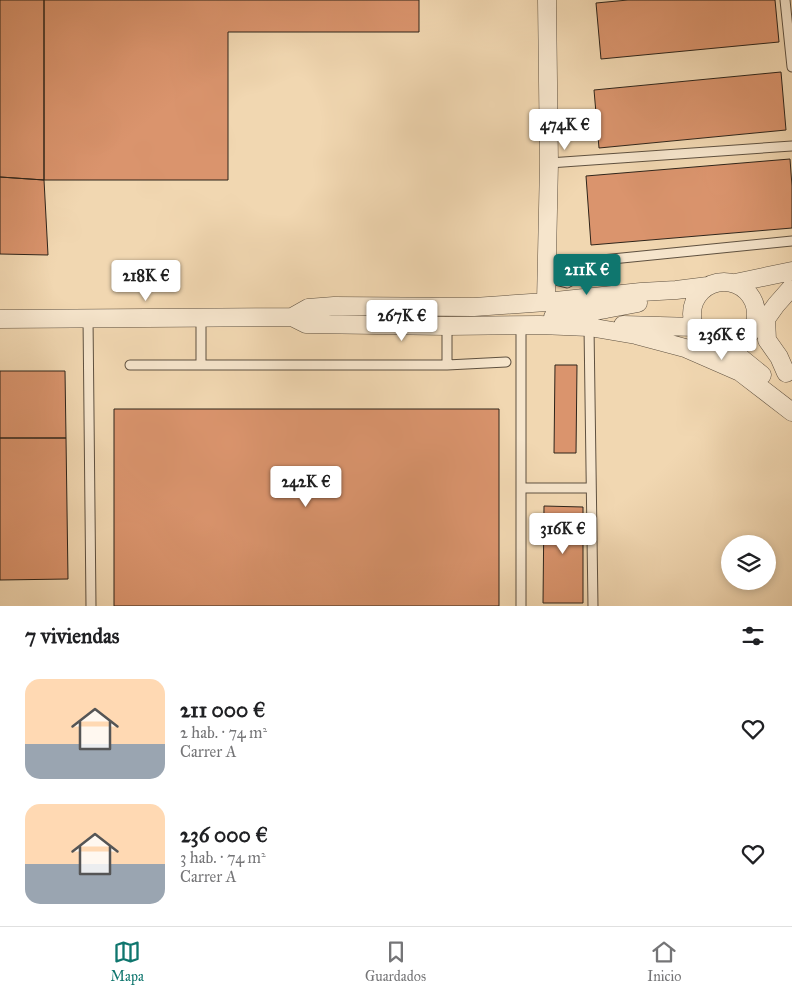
<!DOCTYPE html>
<html lang="es">
<meta charset="utf-8">
<style>
body{margin:0;font-family:"IM FELL Great Primer",serif;background:#f2f2f2;color:#202124;height:100vh;display:flex;flex-direction:column;font-size:19px;white-space:nowrap}
*{box-sizing:border-box;margin:0}
p{font-size:16px;color:#757577}
.icon{flex:none;width:28px;height:28px;fill:none;stroke:currentColor;stroke-width:2;stroke-linecap:round;stroke-linejoin:round}
.map{position:relative;height:606px;overflow:hidden}
.sheet{display:flex;flex-direction:column;background:#fff;flex:1}
.sheet>*{flex:none}
.fabs{position:absolute;left:721px;top:535px;display:grid;gap:10px}
.fabs a{display:grid;place-items:center;width:55px;height:55px;border-radius:50%;background:#fff;box-shadow:0 2px 8px #0003;font-size:25px}
.price{position:absolute;translate:-50% -42px;padding:0 11px;border-radius:5px;background:#fff;color:#222;font-size:16px;line-height:32px;filter:drop-shadow(0 1px 2px #0008)}
.price::after{content:'';position:absolute;left:50%;top:30px;width:15px;height:11px;margin-left:-8px;background:inherit;clip-path:polygon(0 0,100% 0,50% 100%)}
.price.current{background:#0f766e;color:#fff}
ul{padding:0;list-style:none}
li{display:flex;align-items:center;gap:15px;height:125px;padding:0 25px}
li span{display:grid;place-items:center;flex:none;width:140px;height:100px;border-radius:15px;color:#555}
li>.icon{margin-inline-start:auto}
span .icon{width:60px;height:60px;fill:#fffc;stroke-width:1}
li b{font-size:21px}
h2{display:flex;justify-content:space-between;align-items:center;height:60px;padding:0 25px;font-size:21px}
.tabs{display:flex;justify-content:space-around;align-items:center;height:70px;border-top:1px solid #e0e0e0;background:#fff;font-size:14px;color:#757577}
.tabs a{display:grid;justify-items:center;gap:2px}
.tabs .current{color:#0f766e}
.map>svg:first-child{display:block}
.building{fill:#da946d;stroke:#2e241a}
.lines{fill:none;stroke-linecap:round;stroke-linejoin:round}
.lane-casing{stroke:#5f5140;stroke-width:11}
.street-casing{stroke:#5f5140;stroke-width:19}
.lane{stroke:#f6e5cc;stroke-width:9}
.street{stroke:#f6e5cc;stroke-width:18}
</style>
<div class="map">
<svg width="792" height="606" viewBox="0 0 792 606">
<rect width="100%" height="100%" fill="#f1d7b1"/>
<filter id="stains"><feTurbulence type="fractalNoise" baseFrequency=".004" numOctaves="4"/><feColorMatrix values="0 0 0 0 .2 0 0 0 0 .09 0 0 0 0 .02 0 0 0 .5 -.17"/></filter>
<radialGradient id="worn" r=".72"><stop offset=".6" stop-color="#630" stop-opacity="0"/><stop offset="1" stop-color="#630" stop-opacity=".3"/></radialGradient>
<!-- building -->
<path class="building" d="M0,0H44V180L0,177Z
M44,0H419V32H228V180H44Z
M628,0H775L779,42L601,59L596,3Z
M781,72L786,130L599,148L594,90Z
M790,159L792,186V228L591,245L586,176Z
M0,177L44,180L48,255L0,254Z
M555,365H577L576,453H554Z
M0,371H65L66,438H0Z
M114,409H499V606H114Z
M0,438H66L68,579L0,580Z
M544,506L583,507V603H543Z"/>
<g class="lines">
<defs>
<path id="lane" d="M785,0L792,67
M549,163L792,146
M547,278L567,283L580,276L586,263L592,261L792,241
M88,318L91,606
M201,318V365H447V326
M589,327L593,606
M130,365H201
M447,365L506,362
M521,488H591
M521,606V325"/>
<path id="street" d="M692 314a32 32 0 1 1 64 0a32 32 0 1 1-64 0Z
M735,283L792,271
M546,302L549,163L547,0
M292,317L308,308L334,306L474,307L546,302L641,292L676,290L708,286
M553,317L606,309L638,303
M0,319L292,317L306,324L447,326L540,325L589,327L636,335L685,348L740,372L792,412
M623,325L695,327
M717,345L730,349L762,375
M786,373L779,357L767,340L766,319L776,305L791,288"/>
</defs>
<!-- lane casing -->
<use href="#lane" class="lane-casing"/>
<!-- street casing -->
<use href="#street" class="street-casing"/>
<!-- lane -->
<use href="#lane" class="lane"/>
<!-- street -->
<use href="#street" class="street"/>
</g>
<rect width="100%" height="100%" filter="url(#stains)"/>
<rect width="100%" height="100%" fill="url(#worn)"/>
</svg>
<div class="fabs">
<a><svg class="icon" aria-label="layers" viewBox="0 0 24 24"><path d="M12 4l9 5-9 5-9-5zM3 14l9 5 9-5"/></svg></a>
</div>
<b class="price" style="left:565px;top:151px">474K €</b>
<b class="price current" style="left:587px;top:296px">211K €</b>
<b class="price" style="left:146px;top:302px">218K €</b>
<b class="price" style="left:402px;top:342px">267K €</b>
<b class="price" style="left:722px;top:361px">236K €</b>
<b class="price" style="left:306px;top:508px">242K €</b>
<b class="price" style="left:563px;top:555px">316K €</b>
</div>
<section class="sheet">
<h2>7 viviendas<svg class="icon" aria-label="filters" viewBox="0 0 24 24"><path d="M4 7h16M4 17h16"/><circle cx="9" cy="7" r="2"/><circle cx="15" cy="17" r="2"/></svg></h2>
<ul>
<li><span style="background:linear-gradient(#ffd9b3 65%,#9aa5b1 0)"><svg class="icon" aria-label="home" viewBox="0 0 24 24"><path d="M3 11l9-7 9 7M6 9v11h12V9"/></svg></span><div><b>211 000 €</b><p>2 hab. · 74 m²</p><p>Carrer A</p></div><svg class="icon" aria-label="heart" viewBox="0 0 24 24"><path d="M12 20l-8-8c-3-5 5-10 8-4 3-6 11-1 8 4z"/></svg></li>
<li><span style="background:linear-gradient(#ffd9b3 60%,#9aa5b1 0)"><svg class="icon" aria-label="home" viewBox="0 0 24 24"><path d="M3 11l9-7 9 7M6 9v11h12V9"/></svg></span><div><b>236 000 €</b><p>3 hab. · 74 m²</p><p>Carrer A</p></div><svg class="icon" aria-label="heart" viewBox="0 0 24 24"><path d="M12 20l-8-8c-3-5 5-10 8-4 3-6 11-1 8 4z"/></svg></li>
</ul>
</section>
<nav class="tabs">
<a class="current"><svg class="icon" aria-label="map" viewBox="0 0 24 24"><path d="M3 6l6-2 6 2 6-2v14l-6 2-6-2-6 2zM9 4v14M15 6v14"/></svg>Mapa</a>
<a><svg class="icon" aria-label="saved" viewBox="0 0 24 24"><path d="M7 4h10v16l-5-4-5 4z"/></svg>Guardados</a>
<a><svg class="icon" aria-label="home" viewBox="0 0 24 24"><path d="M3 11l9-7 9 7M6 9v11h12V9"/></svg>Inicio</a>
</nav>
